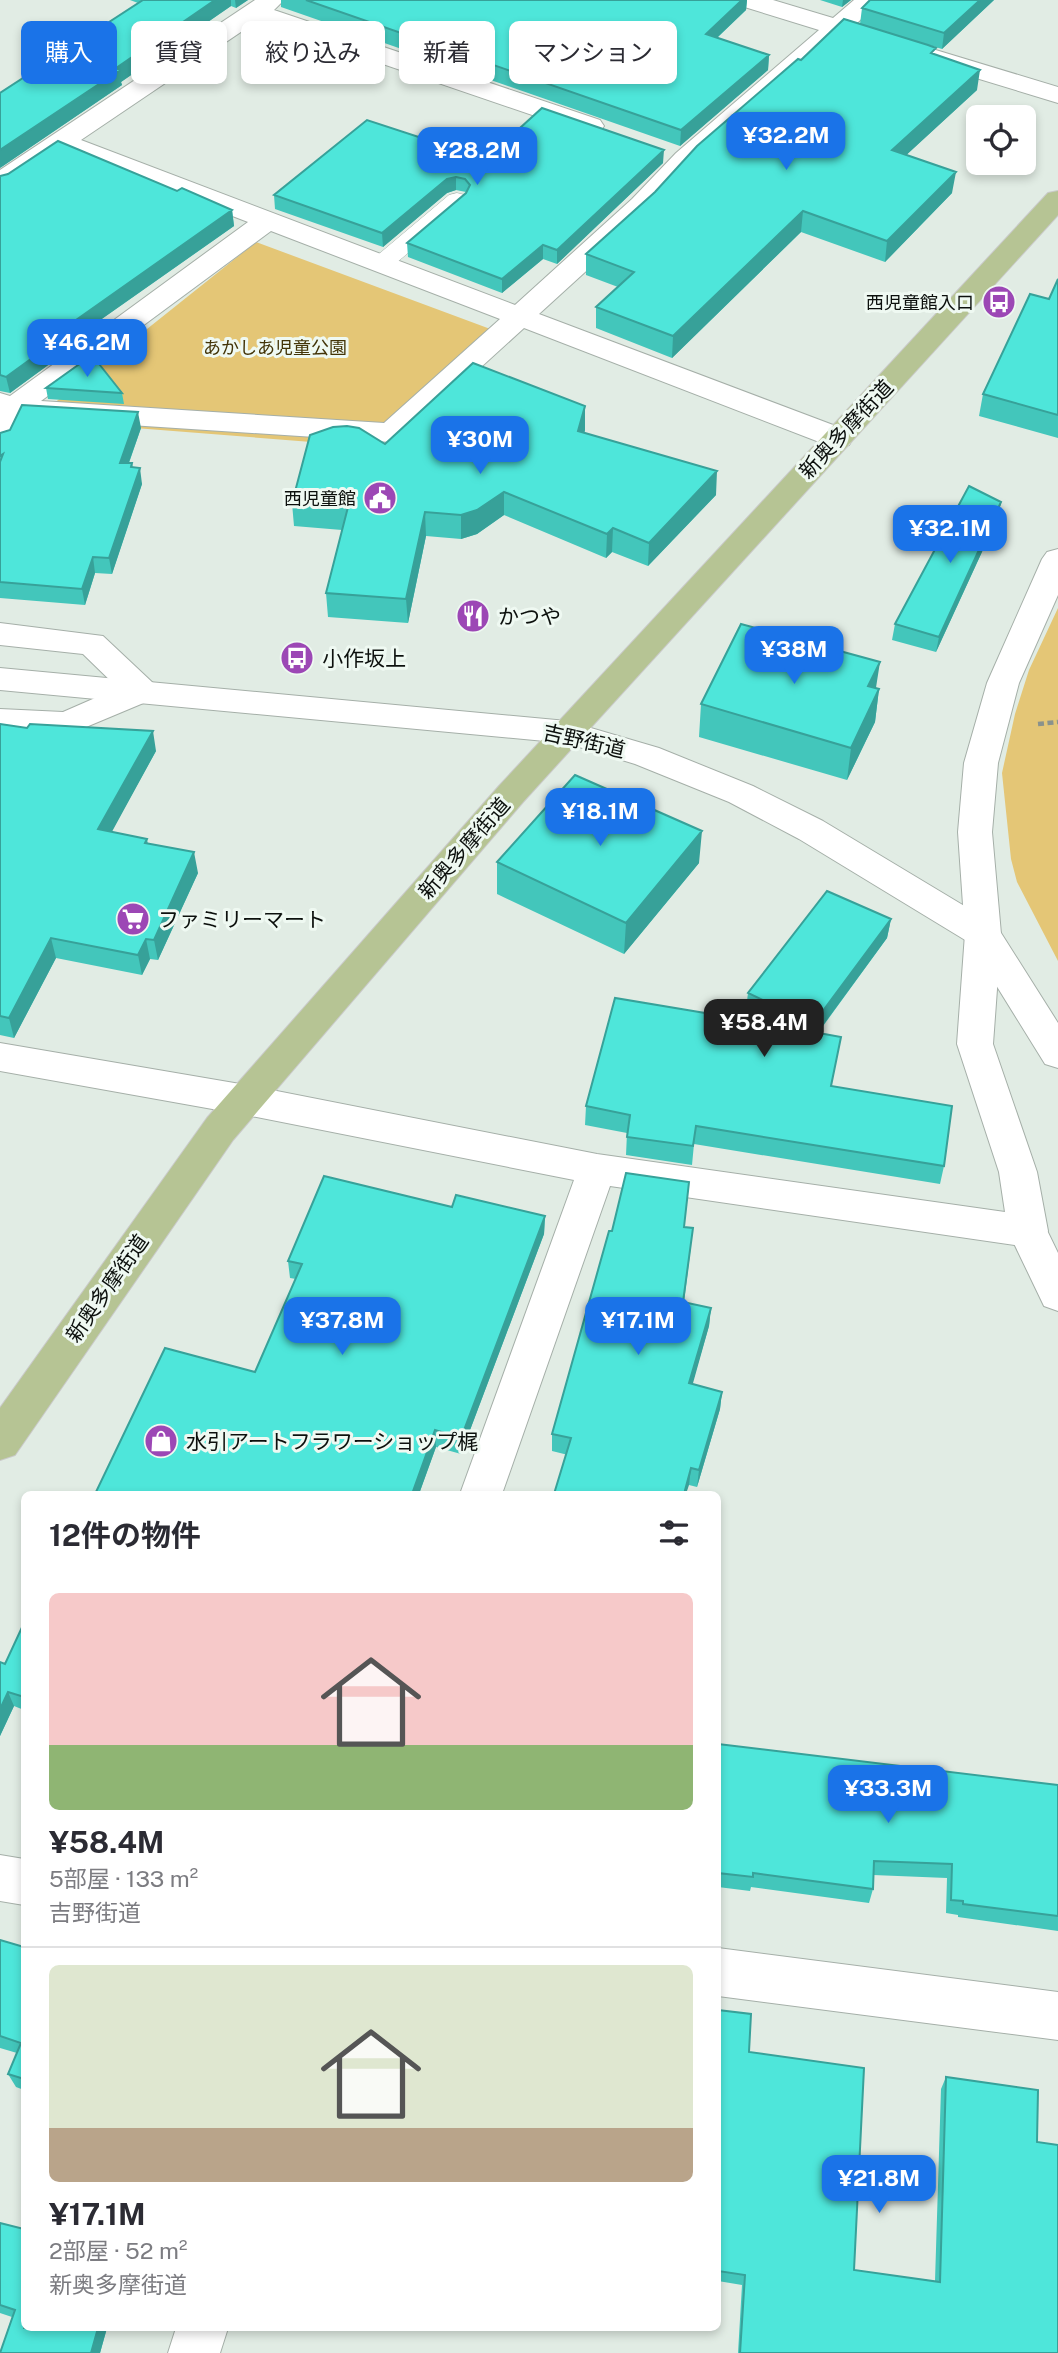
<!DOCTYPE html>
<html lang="ja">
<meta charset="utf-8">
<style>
body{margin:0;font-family:"Public Sans","Noto Sans JP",sans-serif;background:#f7f7f7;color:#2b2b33;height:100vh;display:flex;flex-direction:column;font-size:26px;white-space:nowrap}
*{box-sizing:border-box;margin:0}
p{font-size:23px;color:#7c7c81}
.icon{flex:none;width:38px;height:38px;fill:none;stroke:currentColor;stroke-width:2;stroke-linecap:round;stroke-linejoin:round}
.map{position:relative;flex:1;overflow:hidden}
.details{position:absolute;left:21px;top:1491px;width:700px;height:840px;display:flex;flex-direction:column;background:#fff;border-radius:10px;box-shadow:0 4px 10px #0003}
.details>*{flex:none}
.top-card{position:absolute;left:21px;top:21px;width:700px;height:63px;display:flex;gap:14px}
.fabs{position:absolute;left:966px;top:105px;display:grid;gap:14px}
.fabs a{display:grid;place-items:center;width:70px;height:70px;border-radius:10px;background:#fff;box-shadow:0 4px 10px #0003;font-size:35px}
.price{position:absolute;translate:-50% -60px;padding:0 16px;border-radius:14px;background:#1a73e8;color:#fff;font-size:23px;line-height:46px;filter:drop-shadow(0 2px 4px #0008)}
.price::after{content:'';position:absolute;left:50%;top:42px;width:21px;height:16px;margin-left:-10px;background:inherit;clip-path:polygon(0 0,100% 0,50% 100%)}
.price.active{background:#222;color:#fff}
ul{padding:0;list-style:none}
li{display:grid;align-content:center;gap:14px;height:371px;padding:0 28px}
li+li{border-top:2px solid #e1e1e2}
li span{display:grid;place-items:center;height:217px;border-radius:10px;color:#555}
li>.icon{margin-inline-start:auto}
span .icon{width:126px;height:126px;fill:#fffc;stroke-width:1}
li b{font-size:30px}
h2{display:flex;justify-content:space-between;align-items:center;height:84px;padding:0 28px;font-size:30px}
.tag{padding:0 24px;border-radius:10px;background:#fff;box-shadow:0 4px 10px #0003;font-size:24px;line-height:63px}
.tag.active{background:#1a73e8;color:#fff}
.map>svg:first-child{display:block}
.green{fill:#e4c676}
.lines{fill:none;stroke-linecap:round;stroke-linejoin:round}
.lane-casing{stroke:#a5afa8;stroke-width:1}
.street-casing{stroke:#a5afa8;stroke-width:2}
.secondary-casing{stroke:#a5afa8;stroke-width:2}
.primary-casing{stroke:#cacaca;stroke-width:2}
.path{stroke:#8a928c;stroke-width:4.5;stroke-dasharray:6 3.5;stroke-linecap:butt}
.lane{fill:#fff;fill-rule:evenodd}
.street{fill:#fff;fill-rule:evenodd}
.secondary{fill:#fff;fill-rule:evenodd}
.primary{fill:#b6c494;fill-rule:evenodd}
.wall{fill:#43c6bb}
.shaded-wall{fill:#37a199}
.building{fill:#4ee6da;stroke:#37a199;stroke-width:2}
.labels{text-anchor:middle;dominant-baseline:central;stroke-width:6;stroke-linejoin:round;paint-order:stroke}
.far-poi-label{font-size:18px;fill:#0c100d;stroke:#eff9f2;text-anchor:end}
.far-park-label{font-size:18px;fill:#433407;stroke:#eff9f2}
.street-label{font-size:21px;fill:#0c100d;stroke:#eff9f2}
.poi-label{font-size:21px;fill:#0c100d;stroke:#eff9f2;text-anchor:start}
</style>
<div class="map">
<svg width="1058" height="2353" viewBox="0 0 1058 2353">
<rect width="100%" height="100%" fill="#e1ece4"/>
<!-- green -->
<path class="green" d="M256,242L493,330L498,341L375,447L33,420Z
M1058,608V961L1017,882L1011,859L1002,773L1015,714L1029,670Z"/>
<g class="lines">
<defs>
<path id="lane" d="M457,193L465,195L468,200L465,205L389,269H373L370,264L373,259L449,195Z"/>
<path id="street" d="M255,0H284L274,10L600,120L604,126L600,132L591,134L582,132L257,21L81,140L515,305L632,199L676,153L819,30L738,5L735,0H773L833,18L854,0H881L855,25L864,28L868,33L864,38L855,41L841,37L694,165L652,211L539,314L849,431L853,438L849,445L838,447L827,445L524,328L402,439L391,442L23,418L11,445L0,447V393L10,396L248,222L64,151L9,188L0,190V170ZM271,231L500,319L384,423L41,401Z
M929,48L1058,87V103L920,61L916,56L920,51Z
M1058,549V595L1019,683L998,763L992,832L1001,934L993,1044L1037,1172L1048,1231L1042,1242L1028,1247L610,1186L502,1494H460L574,1180L246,1115L0,1071V1043L246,1085L597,1154L1005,1212L999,1172L957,1044L965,934L958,832L964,763L987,683L1042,559L1047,552Z
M0,623L103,636L153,683L157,691L153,699L67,735L0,731V709L63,712L118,688L83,654L0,645Z
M0,1855L24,1859V1905L0,1901Z
M718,1948L1058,1992V2040L718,1996Z
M176,2328H228L220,2353H168Z"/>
<path id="secondary" d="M0,668L567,721L659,748L753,786L823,821L996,925L1058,1023V1068L1045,1064L970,943L799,839L729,802L635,764L566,743L0,690Z
M1028,1215L1042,1220L1058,1253V1311L1044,1306L1008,1231L1014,1220Z"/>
<path id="primary" d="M1058,191V215L523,802L233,1140L15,1455L0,1460V1408L207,1118L499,786L1048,193Z"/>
</defs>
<!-- lane casing -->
<use href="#lane" class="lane-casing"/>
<!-- street casing -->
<use href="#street" class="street-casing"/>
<!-- secondary casing -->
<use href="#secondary" class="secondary-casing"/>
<!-- primary casing -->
<use href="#primary" class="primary-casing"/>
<!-- path -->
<path class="path" d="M1038,724L1058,722"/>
<!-- lane -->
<use href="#lane" class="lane"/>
<!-- street -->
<use href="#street" class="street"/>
<!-- secondary -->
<use href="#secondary" class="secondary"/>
<!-- primary -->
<use href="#primary" class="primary"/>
</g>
<!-- wall -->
<path class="wall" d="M130,0H248L236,8L231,6L121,82L122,85L0,168L138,3Z
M281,0H747L746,10L717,38L769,55L768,70L680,146L281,7Z
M820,0H851L842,7Z
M994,0L942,49L860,24L862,8Z
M935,54L977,90L906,155L952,193L885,262L801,232L672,358L596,328V307L618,287L586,275V254L801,60Z
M486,159L663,163L557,264L543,259L502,293L408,257L407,243L466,193V192L456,190L447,193L383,247L275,209L274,195Z
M0,176L177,191L232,210L234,226L69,342L70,349L10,393L0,391Z
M1058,279V438L979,416L983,394L1049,299Z
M46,388L122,393L124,404L48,399Z
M141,428L129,463H132L133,468L142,484L112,574L95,573L85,605L0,598V433Z
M585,430L584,433L716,495L648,566L612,552L606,558L504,515L477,534L461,539L426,536L408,623L328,617L326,593L342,530L294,526L292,503L385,444Z
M1001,502L998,517L936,652L892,640L895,624Z
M876,688L879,689L875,722L847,780L699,737L701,704Z
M0,724L156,751L111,832L147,839L148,844L198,873L158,960L150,959L142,975L56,958L14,1038L0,1035Z
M497,862L699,863L624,954L497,894Z
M891,919L887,938L818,1033L832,1086L944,1166L940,1184L694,1144L692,1165L626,1155L627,1133L585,1125L586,1106L729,1017L746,1009L748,993Z
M452,1207L545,1216L544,1234L461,1454L436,1447L419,1494H95L255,1372L296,1279L290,1278L288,1261Z
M684,1227L691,1246L684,1302L711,1308L709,1326L692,1384L722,1392L720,1409L697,1487L552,1451V1434Z
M24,1623V1710L14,1706L0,1736V1662L5,1664Z
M718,1744L1058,1785V1931L958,1917V1915L946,1913L947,1878L873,1875V1889L869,1903L751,1887L750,1891L718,1887Z
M0,1940L24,1947V2090L16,2087L8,2074L17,2053L0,2048Z
M718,2010L749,2052L854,2270L935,2281L941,2089L946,2077L1037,2142L1058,2353H738L742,2285L718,2281Z
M0,2223L107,2328L100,2353H0L12,2317L0,2313Z"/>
<!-- shaded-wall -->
<path class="shaded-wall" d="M215,0H231V6L121,82L122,85L0,168V150L116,68Z
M235,0H248L236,8Z
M742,0H747L746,10L705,49L706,34Z
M843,0H851L842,7Z
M980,0H994L942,49L944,33Z
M769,55L768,70L680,146L681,130Z
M980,70L977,90L889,171L892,150Z
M664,150L663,163L557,264V250Z
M956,172L952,193L885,262L887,241Z
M456,177V190L447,193L383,247L382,233L447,179Z
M232,210L234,226L69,342L70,349L10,393L6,377L62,330Z
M803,211L801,232L672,358L673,336Z
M543,245V259L502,293V279Z
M585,406V430L578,455V431Z
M138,412L141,428L123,479L120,463Z
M140,468L142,484L112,574L109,558Z
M717,471L716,495L648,566L649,543Z
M504,492V515L477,534L461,539V515Z
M1001,502L998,517L936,652L939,637Z
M425,512L426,536L408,623L406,599Z
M613,528L612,552L606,558L607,534Z
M93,557L95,573L85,605L82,589Z
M880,662L875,694L868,686Z
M879,689L875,722L847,780L851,748Z
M153,731L156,751L102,850L98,829Z
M702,831L699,863L624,954L626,923Z
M194,852L198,873L158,960L154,940Z
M891,919L887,938L805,1050L808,1031Z
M51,938L56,958L14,1038L9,1018Z
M146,939L150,959L142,975L138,955Z
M545,1216L544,1234L461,1454V1438Z
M711,1308L709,1326L688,1401L689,1383Z
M722,1392L720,1409L697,1487L699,1470Z
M435,1430L436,1447L419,1494H412Z
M691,1468L689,1485L686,1494H684Z
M8,1692L14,1706L0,1736V1709Z
M98,2328H107L100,2353H91Z"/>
<!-- building -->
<path class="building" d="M143,0H215L116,68L120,70L0,150V93Z
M306,0H742L706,34L769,55L681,130Z
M870,0H980L944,33L862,8Z
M844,19L928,45L936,48L931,53L980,70L892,150L956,172L887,241L803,211L673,336L596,307L634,272L586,254L655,192L697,146L798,59L801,60Z
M542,108L664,150L557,250L543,245L502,279L407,243L466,193L470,185L465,179L456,177L447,179L382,233L274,195L367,120L486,159Z
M58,141L177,191L182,188L232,210L62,330L68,332L6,377L0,375V176L8,174Z
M1058,279V415L983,394L1030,294L1049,299Z
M92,355L122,393L46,388Z
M473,363L585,406L578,431L717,471L649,543L613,528L607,534L504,492L477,510L461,515L425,512L406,599L326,593L348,507L292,503L310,435L333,427L347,426L359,428L385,444Z
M22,405L138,412L120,463H132L131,467L140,468L109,558L93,557L82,589L0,582V462L3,454L0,456V433L10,430Z
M969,486L1001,502L939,637L895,624Z
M741,624L880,662L868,686L879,689L851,748L701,704Z
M0,724L27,728L30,724L153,731L98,829L147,839L145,843L194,852L154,940L146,939L138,955L51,938L9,1018L0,1016Z
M575,775L702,831L626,923L497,862Z
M827,891L891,919L808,1031L841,1037L831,1086L952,1106L944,1166L696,1126L693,1146L627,1137L630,1115L586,1106L615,998L729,1017L736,1008L796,1016L748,993Z
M626,1173L689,1182L684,1227L693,1228L683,1302L711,1308L689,1383L722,1392L699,1470L691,1468L684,1494H554L571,1438L552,1434L609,1231H612Z
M324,1176L452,1207L456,1195L545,1216L461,1438L435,1430L412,1494H95L165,1348L255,1372L302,1264L288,1261Z
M24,1623V1697L8,1692L0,1709V1662L5,1664Z
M718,1744L1058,1785V1916L963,1904V1901L951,1900L952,1864L874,1861L873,1889L753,1873V1877L718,1873Z
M0,1940L24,1947V2079L8,2074L21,2043L0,2036Z
M718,2010L751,2014L749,2052L864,2068L854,2270L940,2282L946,2077L1038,2090L1037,2142L1058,2145V2353H740L745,2275L718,2271Z
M0,2223L24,2229V2328H98L91,2353H0L15,2310L0,2305Z"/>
<!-- icons -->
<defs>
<symbol id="bus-disc" viewBox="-11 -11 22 22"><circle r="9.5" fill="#9c47b5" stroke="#eff9f2"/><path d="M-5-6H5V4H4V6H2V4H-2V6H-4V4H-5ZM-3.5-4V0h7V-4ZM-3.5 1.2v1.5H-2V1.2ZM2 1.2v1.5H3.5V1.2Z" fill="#fff"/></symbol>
<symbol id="civic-disc" viewBox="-11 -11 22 22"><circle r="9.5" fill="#9c47b5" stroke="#eff9f2"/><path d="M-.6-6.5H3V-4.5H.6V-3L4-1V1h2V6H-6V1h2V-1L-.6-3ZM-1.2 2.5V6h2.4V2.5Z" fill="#fff"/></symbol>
<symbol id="restaurant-disc" viewBox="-11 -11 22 22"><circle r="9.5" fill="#9c47b5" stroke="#eff9f2"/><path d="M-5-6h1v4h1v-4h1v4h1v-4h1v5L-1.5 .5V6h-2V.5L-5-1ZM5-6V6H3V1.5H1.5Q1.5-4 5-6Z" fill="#fff"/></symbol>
<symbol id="supermarket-disc" viewBox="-11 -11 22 22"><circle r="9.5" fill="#9c47b5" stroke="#eff9f2"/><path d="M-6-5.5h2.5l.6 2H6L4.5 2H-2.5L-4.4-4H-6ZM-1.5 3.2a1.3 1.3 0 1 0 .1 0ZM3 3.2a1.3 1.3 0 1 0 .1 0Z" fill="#fff"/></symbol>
<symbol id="shop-disc" viewBox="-11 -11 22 22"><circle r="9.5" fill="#9c47b5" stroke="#eff9f2"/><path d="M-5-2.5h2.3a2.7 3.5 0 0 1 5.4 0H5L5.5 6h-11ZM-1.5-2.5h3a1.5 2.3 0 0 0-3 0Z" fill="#fff"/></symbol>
</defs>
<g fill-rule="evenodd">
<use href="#bus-disc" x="980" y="283" width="38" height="38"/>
<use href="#civic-disc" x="361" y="479" width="38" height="38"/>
<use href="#restaurant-disc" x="454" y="597" width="38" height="38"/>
<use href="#bus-disc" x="278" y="639" width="38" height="38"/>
<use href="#supermarket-disc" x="114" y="900" width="38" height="38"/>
<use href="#shop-disc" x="142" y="1422" width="38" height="38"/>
</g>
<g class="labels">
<!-- far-poi labels -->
<g class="far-poi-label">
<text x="974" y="302">西児童館入口</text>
<text x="356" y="498">西児童館</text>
</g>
<!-- far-park labels -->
<g class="far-park-label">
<text x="275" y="347">あかしあ児童公園</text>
</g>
<!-- street labels -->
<g class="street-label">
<text transform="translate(846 429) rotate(-47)">新奥多摩街道</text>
<text transform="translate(584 741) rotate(13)">吉野街道</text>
<text transform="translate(464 848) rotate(-49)">新奥多摩街道</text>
<text transform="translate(107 1288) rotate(-55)">新奥多摩街道</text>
</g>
<!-- poi labels -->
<g class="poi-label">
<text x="498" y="616">かつや</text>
<text x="322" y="658">小作坂上</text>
<text x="158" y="919">ファミリーマート</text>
<text x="186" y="1441">水引アートフラワーショップ梶</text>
</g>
</g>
</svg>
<div class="fabs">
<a><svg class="icon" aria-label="locate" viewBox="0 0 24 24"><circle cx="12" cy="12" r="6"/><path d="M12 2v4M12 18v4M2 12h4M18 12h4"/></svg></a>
</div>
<b class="price" style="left:786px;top:172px">¥32.2M</b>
<b class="price" style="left:477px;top:187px">¥28.2M</b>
<b class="price" style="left:87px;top:379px">¥46.2M</b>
<b class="price" style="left:480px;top:476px">¥30M</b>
<b class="price" style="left:950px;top:565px">¥32.1M</b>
<b class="price" style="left:794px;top:686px">¥38M</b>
<b class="price" style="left:600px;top:848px">¥18.1M</b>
<b class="price active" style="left:764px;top:1059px">¥58.4M</b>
<b class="price" style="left:342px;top:1357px">¥37.8M</b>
<b class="price" style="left:638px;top:1357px">¥17.1M</b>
<b class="price" style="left:888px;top:1825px">¥33.3M</b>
<b class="price" style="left:879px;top:2215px">¥21.8M</b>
<div class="top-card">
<a class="tag active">購入</a>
<a class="tag">賃貸</a>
<a class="tag">絞り込み</a>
<a class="tag">新着</a>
<a class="tag">マンション</a>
</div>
<section class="details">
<h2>12件の物件<svg class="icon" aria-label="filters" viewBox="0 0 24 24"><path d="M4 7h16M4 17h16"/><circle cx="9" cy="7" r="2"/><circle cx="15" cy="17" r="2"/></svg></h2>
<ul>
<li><span style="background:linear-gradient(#f6c9c9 70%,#8fb573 0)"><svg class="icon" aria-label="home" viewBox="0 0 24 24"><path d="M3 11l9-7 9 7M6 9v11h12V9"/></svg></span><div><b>¥58.4M</b><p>5部屋 · 133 m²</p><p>吉野街道</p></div></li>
<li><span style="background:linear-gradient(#dfe7d0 75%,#b9a48a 0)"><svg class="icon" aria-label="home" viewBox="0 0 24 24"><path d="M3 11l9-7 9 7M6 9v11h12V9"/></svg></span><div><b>¥17.1M</b><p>2部屋 · 52 m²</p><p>新奥多摩街道</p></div></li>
</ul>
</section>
</div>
